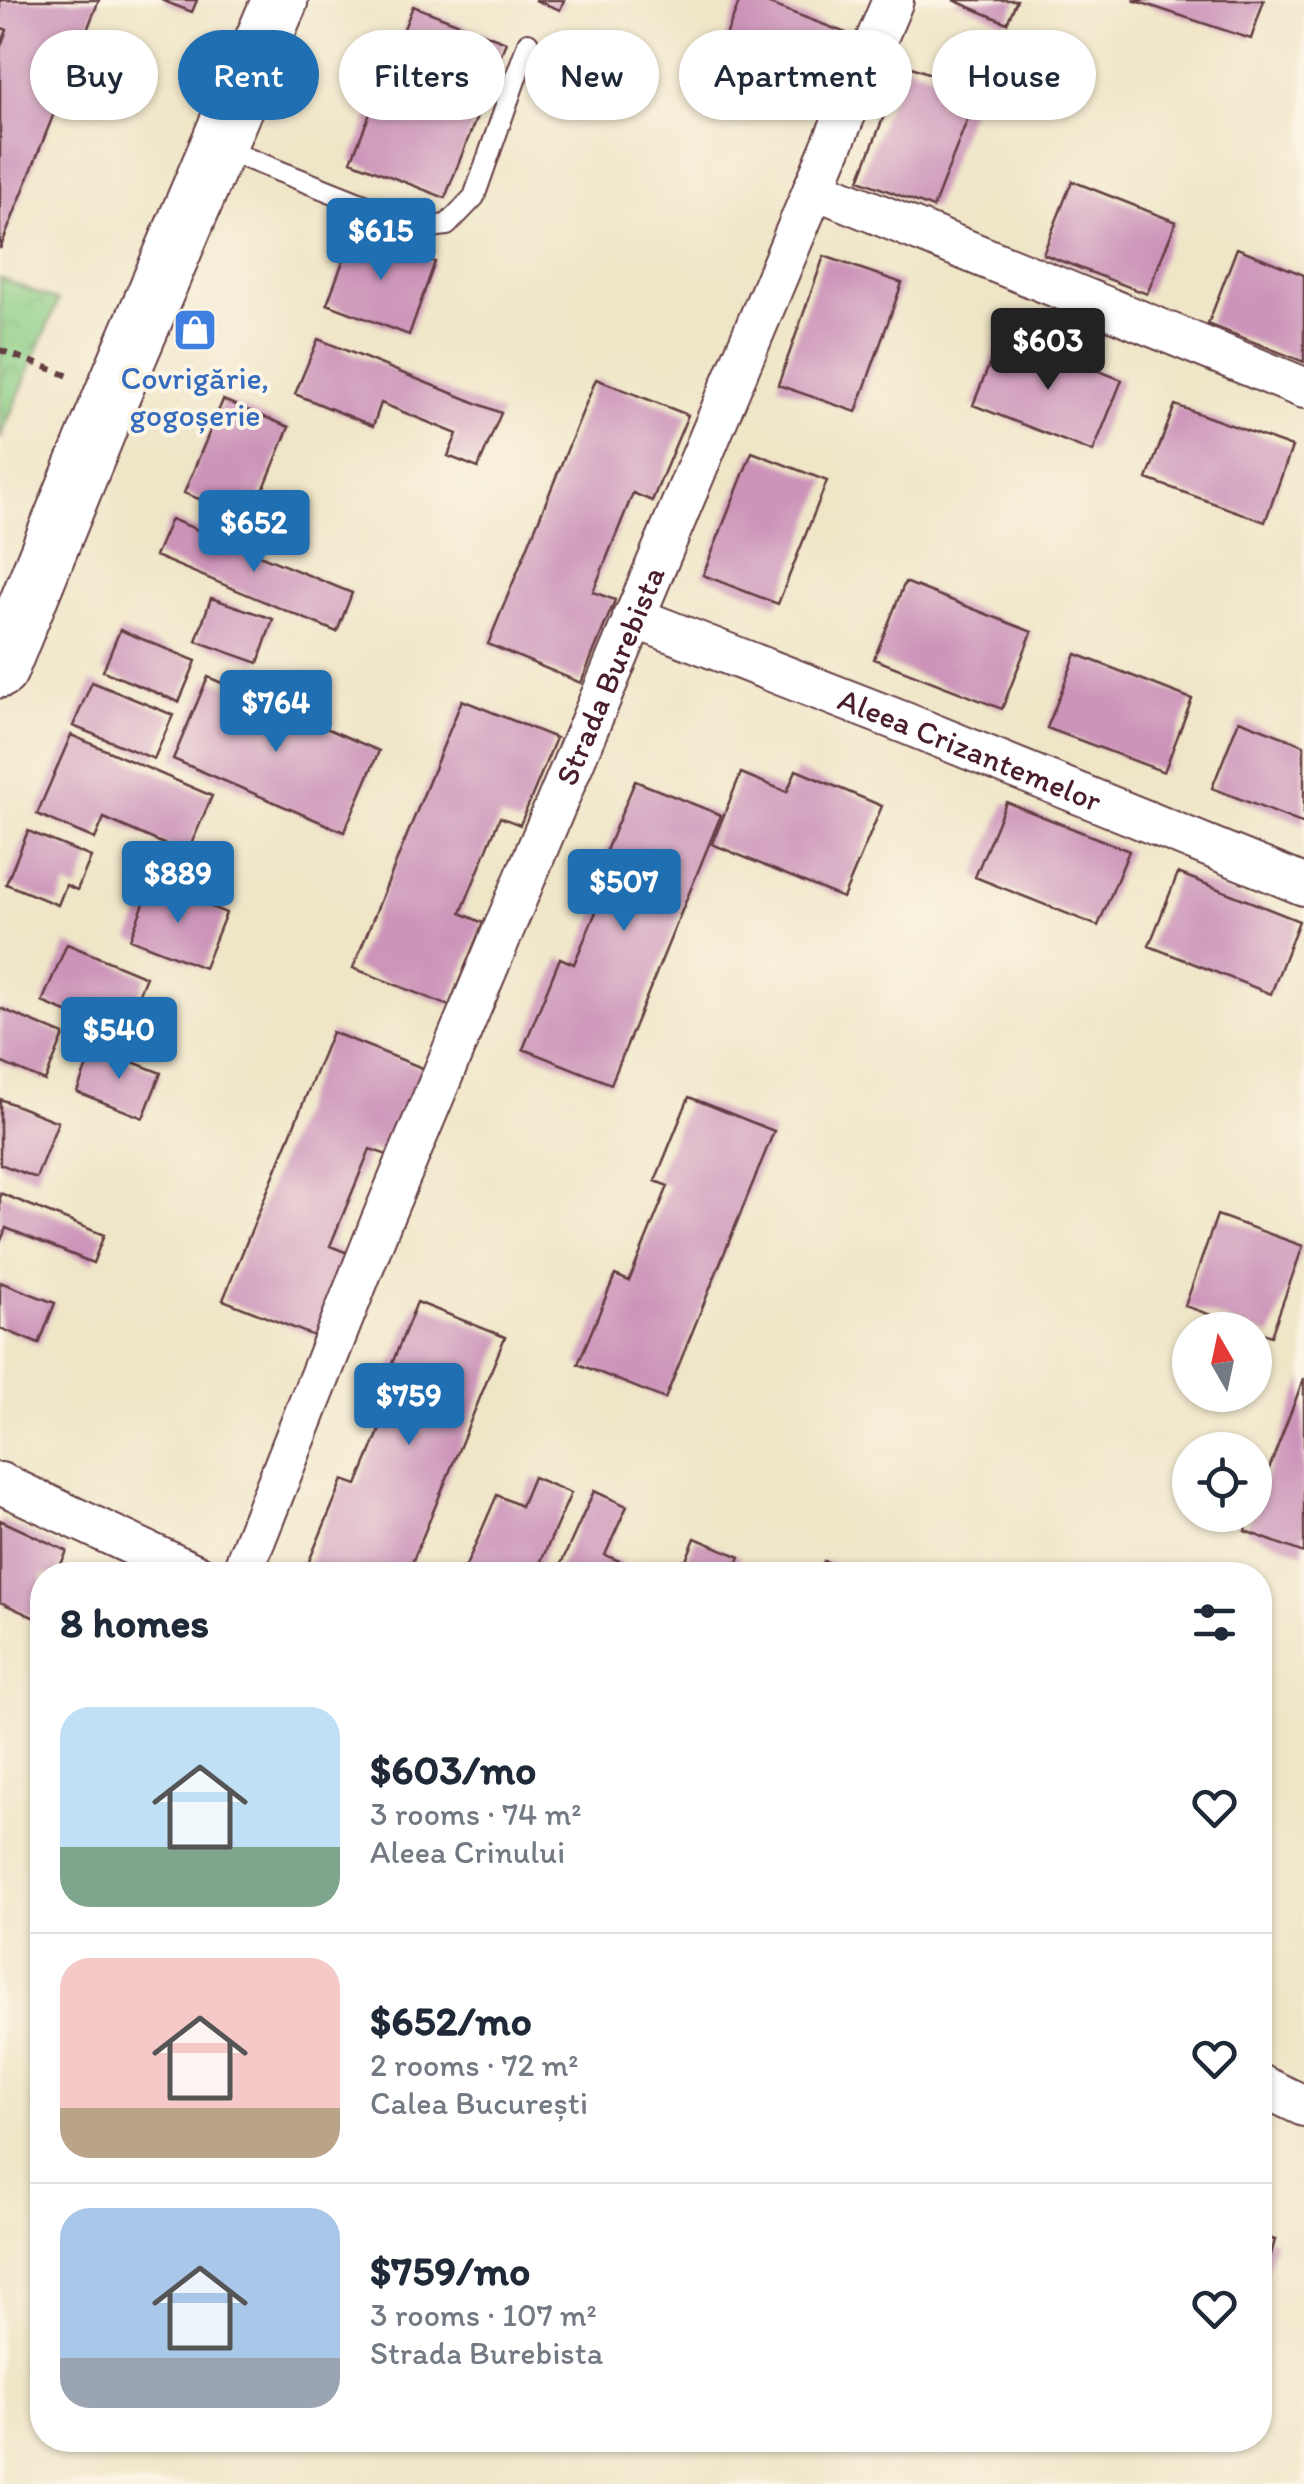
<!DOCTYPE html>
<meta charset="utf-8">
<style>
body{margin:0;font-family:Itim,sans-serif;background:#f6f6f7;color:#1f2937;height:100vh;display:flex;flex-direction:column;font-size:38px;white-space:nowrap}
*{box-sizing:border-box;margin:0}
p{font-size:32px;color:#747a83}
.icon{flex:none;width:55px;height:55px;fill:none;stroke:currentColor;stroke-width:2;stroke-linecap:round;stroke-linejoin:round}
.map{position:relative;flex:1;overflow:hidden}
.sheet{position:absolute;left:30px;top:1562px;width:1242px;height:890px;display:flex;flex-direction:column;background:#fff;border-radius:40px;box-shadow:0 2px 8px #0004}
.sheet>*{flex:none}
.top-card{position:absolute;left:30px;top:30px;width:1245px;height:90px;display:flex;gap:20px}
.needle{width:65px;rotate:351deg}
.controls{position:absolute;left:1172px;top:1312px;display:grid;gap:20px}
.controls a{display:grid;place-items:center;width:100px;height:100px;border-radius:50%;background:#fff;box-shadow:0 2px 8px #0004;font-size:50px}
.price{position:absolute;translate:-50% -85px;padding:0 22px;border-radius:10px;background:#1f6fb2;color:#fff;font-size:32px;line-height:65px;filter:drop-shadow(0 2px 5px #0008)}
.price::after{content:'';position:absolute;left:50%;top:60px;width:30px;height:22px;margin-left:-15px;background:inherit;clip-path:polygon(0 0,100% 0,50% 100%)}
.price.current{background:#222;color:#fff}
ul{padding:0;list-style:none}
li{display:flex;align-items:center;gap:30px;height:250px;padding:0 30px}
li+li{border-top:2px solid #e0e1e3}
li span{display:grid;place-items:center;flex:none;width:280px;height:200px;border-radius:30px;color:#555}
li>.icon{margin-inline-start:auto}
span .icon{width:120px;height:120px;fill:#fffc;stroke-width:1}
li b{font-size:42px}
h2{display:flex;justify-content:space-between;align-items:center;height:120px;padding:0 30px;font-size:42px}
.tag{padding:0 35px;border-radius:45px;background:#fff;box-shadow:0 2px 8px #0004;font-size:35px;line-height:90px}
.tag.current{background:#1f6fb2;color:#fff}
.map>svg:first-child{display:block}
.park{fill:url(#park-crowns);stroke:#6b7658;stroke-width:2.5}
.building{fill:#cc94b9}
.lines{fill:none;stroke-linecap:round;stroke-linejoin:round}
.service-casing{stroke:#633d42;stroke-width:24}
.minor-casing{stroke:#633d42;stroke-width:44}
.primary-casing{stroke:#633d42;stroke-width:59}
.path{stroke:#633d42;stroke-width:6;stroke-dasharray:8 8;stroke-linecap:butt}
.service{stroke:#fff;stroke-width:20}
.minor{stroke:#fff;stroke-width:40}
.primary{stroke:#fff;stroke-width:55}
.labels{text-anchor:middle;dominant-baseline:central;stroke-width:8;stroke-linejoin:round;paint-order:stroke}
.shop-label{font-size:32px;fill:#366cbe;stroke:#fcf5e5}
.street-label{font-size:32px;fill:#4a1f2b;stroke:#fcf5e5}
</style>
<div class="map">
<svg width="1304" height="2484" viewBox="0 0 1304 2484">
<defs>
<pattern id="park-crowns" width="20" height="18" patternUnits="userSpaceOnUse" patternTransform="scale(2.5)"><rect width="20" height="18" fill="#8cce86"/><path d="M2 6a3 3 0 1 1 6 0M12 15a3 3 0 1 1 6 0" fill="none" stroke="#7ab074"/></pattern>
</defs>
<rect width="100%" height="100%" fill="#fcf5e5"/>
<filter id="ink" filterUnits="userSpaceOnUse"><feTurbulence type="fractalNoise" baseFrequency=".01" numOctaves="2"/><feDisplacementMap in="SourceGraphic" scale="20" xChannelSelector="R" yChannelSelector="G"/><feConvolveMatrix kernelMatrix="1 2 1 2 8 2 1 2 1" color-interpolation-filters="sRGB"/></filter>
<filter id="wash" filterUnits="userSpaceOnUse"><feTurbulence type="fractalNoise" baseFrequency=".0048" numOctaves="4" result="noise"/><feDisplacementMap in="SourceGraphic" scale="40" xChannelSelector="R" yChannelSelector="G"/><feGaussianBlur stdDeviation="2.25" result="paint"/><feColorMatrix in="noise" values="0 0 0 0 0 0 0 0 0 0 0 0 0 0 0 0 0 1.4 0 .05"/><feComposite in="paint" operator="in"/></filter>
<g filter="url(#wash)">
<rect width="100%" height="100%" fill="#efe5c7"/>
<!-- park -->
<path class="park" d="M0,278L58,301L0,439Z"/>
<g id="blocks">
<!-- building -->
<path class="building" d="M0,0H99L0,249V48L7,30L0,27Z
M161,0H197L192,12Z
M535,0H564L560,10Z
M740,0H759L854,36L837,78L800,63L792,84L718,56Z
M953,0H1017L1007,23Z
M1133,0H1264L1251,39Z
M413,6L506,42L445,198L351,161Z
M904,64L978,92L933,208L859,180Z
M1072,181L1176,222L1147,294L1043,254Z
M354,232L435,262L409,335L327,304Z
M1237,248L1304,275V362L1208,324Z
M824,256L902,283L856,412L778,385Z
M1002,333L1122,380L1093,452L973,405Z
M318,339L501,413L478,468L448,456L457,434L381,403L373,426L295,394Z
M596,379L688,415L652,501L633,493L593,592L615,600L581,683L488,644Z
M223,400L289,427L251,520L184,493Z
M1175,405L1292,447L1265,522L1147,479Z
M752,452L827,481L778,604L703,575Z
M171,519L352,593L337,632L155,556Z
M905,582L1032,632L1002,709L874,659Z
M211,598L273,619L258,663L196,641Z
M120,630L196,661L179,702L103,671Z
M1076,654L1192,699L1164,772L1047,728Z
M208,677L379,751L344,832L173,759Z
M92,682L173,715L154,759L73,726Z
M462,700L556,738L520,825L500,817L461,913L483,923L449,1006L353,968Z
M1239,720L1304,745V824L1212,788Z
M71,735L212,796L187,854L104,818L95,839L37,814Z
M796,770L882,806L843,898L712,844L741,773L787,792Z
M635,781L721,815L611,1084L523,1049L560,958L574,964L613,871L600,865Z
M1006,802L1129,851L1098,926L975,877Z
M28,831L91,857L77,890L66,885L58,905L6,884Z
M1178,873L1299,921L1271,994L1149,946Z
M152,883L226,913L204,968L130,939Z
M67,944L146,977L121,1035L42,1002Z
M0,1008L64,1035L45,1081L0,1062Z
M332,1032L425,1069L390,1156L370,1149L330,1246L353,1255L319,1338L223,1300Z
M94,1047L161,1073L143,1118L77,1092Z
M689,1097L774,1131L665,1399L578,1364L615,1275L629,1281L668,1186L655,1181Z
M0,1099L58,1122L36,1178L0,1164Z
M0,1193L104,1235L93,1263L6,1228L0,1243Z
M1217,1215L1303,1246L1271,1336L1185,1306Z
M0,1282L55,1303L39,1344L0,1328Z
M417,1302L505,1337L407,1575H316L305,1571L343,1480L357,1485L395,1393L382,1388Z
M1304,1378V1553L1245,1531L1251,1515H1255V1505Z
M533,1477L571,1493L535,1575H462L497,1495L521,1506Z
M594,1491L627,1506L605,1555L622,1562L617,1575H556Z
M0,1520L67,1551L56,1575H42V1605L37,1619L0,1602Z
M695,1538L740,1557L733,1575H680Z
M824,1561L857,1575H818Z
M1260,2236L1275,2240L1261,2291H1260Z"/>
</g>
</g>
<g filter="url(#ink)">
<use href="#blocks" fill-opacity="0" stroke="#633d42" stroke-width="2.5"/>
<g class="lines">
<defs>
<path id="service" d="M221,148L422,228L447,225L474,197L528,43"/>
<g id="minor">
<path d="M814,188L1304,388"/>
<path id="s1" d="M633,617L905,723L1304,885"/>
<path d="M0,1483L197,1575"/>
<path id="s2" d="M241,1575L381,1222L893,0"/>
<path d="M1260,2085L1304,2106"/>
</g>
<path id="primary" d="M0,670L113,393L280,0"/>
</defs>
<!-- service casing -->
<use href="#service" class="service-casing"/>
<!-- minor casing -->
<use href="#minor" class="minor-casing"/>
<!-- primary casing -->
<use href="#primary" class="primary-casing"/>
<!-- path -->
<path class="path" d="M0,350L69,376"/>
<!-- service -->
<use href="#service" class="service"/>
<!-- minor -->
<use href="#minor" class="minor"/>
<!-- primary -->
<use href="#primary" class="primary"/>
</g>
</g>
<!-- icons -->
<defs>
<symbol id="shop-square" viewBox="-11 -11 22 22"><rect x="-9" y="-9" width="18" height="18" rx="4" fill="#3f7fe0" stroke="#fcf5e5"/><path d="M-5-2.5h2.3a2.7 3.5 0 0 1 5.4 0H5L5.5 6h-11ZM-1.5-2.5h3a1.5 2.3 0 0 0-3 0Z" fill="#fff"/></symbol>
</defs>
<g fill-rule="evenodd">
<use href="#shop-square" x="170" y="305" width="50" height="50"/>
</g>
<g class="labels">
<!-- shop labels -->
<g class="shop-label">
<text x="195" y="378">Covrigărie,<tspan x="195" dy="37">gogoșerie</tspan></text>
</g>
<!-- street labels -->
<g class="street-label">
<text stroke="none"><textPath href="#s2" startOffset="972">Strada Burebista</textPath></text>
<text stroke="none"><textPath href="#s1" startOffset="362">Aleea Crizantemelor</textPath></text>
</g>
</g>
</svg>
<div class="controls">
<a><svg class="needle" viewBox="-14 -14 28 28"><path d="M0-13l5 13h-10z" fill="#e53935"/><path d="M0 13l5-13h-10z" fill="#747a83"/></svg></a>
<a><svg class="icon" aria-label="locate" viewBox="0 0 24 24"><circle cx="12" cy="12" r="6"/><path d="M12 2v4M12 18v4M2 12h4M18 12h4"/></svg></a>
</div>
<b class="price" style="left:381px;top:283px">$615</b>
<b class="price current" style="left:1048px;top:393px">$603</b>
<b class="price" style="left:254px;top:575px">$652</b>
<b class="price" style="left:276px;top:755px">$764</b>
<b class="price" style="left:178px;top:926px">$889</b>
<b class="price" style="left:624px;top:934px">$507</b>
<b class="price" style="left:119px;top:1082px">$540</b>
<b class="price" style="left:409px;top:1448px">$759</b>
<div class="top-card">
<a class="tag">Buy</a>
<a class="tag current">Rent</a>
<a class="tag">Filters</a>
<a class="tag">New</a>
<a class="tag">Apartment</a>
<a class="tag">House</a>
</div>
<section class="sheet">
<h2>8 homes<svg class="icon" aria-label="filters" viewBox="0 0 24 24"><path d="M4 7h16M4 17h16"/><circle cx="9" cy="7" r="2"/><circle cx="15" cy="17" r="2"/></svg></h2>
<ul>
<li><span style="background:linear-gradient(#bfe0f5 70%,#7fa58c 0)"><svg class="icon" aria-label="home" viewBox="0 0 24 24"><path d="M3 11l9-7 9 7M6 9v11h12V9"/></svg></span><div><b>$603/mo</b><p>3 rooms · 74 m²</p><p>Aleea Crinului</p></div><svg class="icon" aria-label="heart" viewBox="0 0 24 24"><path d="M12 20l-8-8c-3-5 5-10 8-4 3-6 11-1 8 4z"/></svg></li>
<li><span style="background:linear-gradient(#f6c9c9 75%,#b9a48a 0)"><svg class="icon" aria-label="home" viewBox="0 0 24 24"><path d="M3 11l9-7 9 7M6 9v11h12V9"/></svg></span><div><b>$652/mo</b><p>2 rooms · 72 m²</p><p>Calea București</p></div><svg class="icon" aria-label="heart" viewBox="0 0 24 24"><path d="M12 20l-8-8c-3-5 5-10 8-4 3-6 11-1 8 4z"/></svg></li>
<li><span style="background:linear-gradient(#a9c7e8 75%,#9aa5b1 0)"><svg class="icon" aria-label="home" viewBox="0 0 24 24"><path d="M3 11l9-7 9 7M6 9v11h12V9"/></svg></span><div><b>$759/mo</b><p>3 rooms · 107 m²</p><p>Strada Burebista</p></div><svg class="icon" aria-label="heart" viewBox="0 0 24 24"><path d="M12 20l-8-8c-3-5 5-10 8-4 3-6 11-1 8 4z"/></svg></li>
</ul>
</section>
</div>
